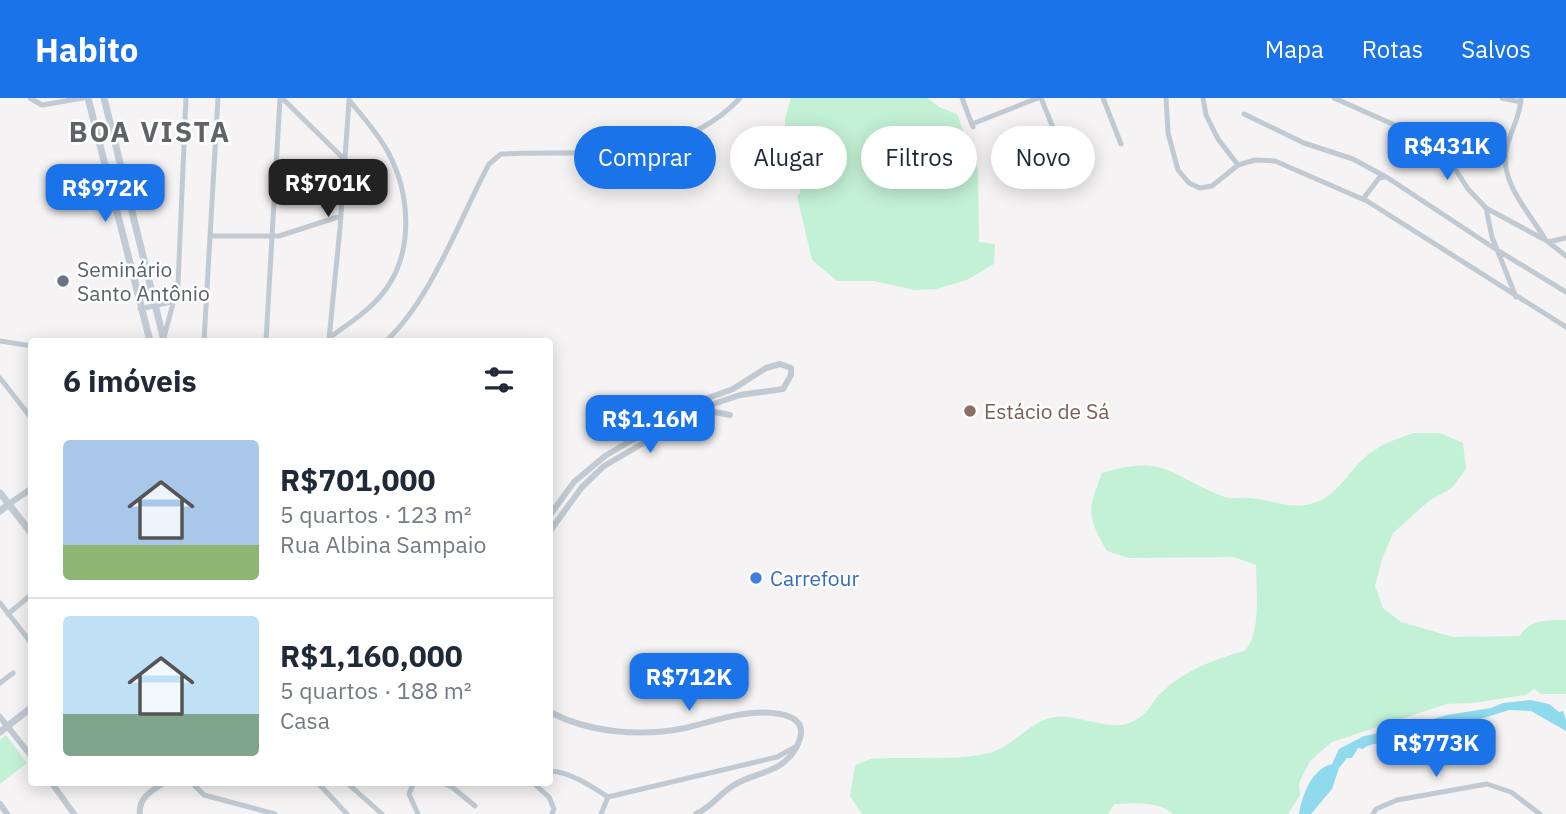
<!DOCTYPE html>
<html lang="pt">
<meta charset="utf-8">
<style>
body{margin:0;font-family:"IBM Plex Sans",sans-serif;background:#f2f2f3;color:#1f2937;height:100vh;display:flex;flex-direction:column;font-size:26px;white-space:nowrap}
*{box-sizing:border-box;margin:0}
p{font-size:23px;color:#747a83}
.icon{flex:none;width:38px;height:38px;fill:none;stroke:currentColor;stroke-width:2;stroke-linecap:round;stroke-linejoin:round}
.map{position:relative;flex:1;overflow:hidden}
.drawer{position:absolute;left:28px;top:240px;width:525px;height:448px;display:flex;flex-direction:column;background:#fff;border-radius:7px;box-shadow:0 4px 18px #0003}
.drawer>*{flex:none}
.guide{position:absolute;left:574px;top:28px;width:665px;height:63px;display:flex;gap:14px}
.price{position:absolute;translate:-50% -60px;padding:0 16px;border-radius:14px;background:#1a73e8;color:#fff;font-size:23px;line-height:46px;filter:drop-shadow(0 2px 4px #0008)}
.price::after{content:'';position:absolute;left:50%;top:42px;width:21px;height:16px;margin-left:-10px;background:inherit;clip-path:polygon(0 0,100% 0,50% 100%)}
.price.on{background:#222;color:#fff}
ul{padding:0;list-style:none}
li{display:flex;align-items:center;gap:21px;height:175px;padding:0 35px}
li+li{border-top:2px solid #e0e1e3}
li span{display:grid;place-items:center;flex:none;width:196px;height:140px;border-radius:7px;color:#555}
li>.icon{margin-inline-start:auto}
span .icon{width:84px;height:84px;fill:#fffc;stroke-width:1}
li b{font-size:30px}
h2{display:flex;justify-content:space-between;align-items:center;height:84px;padding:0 35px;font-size:30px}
.chip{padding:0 24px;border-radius:32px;background:#fff;box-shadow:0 4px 18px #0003;font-size:24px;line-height:63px}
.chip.on{background:#1a73e8;color:#fff}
header{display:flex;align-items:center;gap:42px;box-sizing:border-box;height:98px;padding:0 35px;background:#1a73e8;color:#fff}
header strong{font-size:33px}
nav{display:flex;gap:38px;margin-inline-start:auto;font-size:24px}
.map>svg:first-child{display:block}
.green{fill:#c3f1d5}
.water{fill:#90daee}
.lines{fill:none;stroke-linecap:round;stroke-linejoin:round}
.minor{stroke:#c1cad2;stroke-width:5}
.tertiary{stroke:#c1cad2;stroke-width:6}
.secondary{stroke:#c1cbd6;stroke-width:7}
.worship-dot{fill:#6b7280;stroke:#fff;stroke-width:2.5}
.education-dot{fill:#8d6e63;stroke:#fff;stroke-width:2.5}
.shop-dot{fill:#3f7fe0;stroke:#fff;stroke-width:2.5}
.labels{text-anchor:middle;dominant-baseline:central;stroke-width:5;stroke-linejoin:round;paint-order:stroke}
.worship-label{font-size:21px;fill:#5b616d;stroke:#fff;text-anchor:start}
.education-label{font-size:21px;fill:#785e54;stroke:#fff;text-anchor:start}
.shop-label{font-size:21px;fill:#366cbe;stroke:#fff;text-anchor:start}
.district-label{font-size:28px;font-weight:bold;letter-spacing:2px;fill:#5f6368;stroke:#fff}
</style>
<header>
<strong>Habito</strong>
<nav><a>Mapa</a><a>Rotas</a><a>Salvos</a></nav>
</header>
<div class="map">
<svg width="1566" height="716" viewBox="0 0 1566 716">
<rect width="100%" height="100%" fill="#f5f3f3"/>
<!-- green -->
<path class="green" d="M791,0H927L939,9L957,16L978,71L979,144L995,146L994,166L967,182L936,191L914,192L874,183H837L812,162L797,98L800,95L799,44L785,34V20Z
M1414,335H1440L1463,345L1466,371L1452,390L1430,402L1393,435L1382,461L1375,488L1383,510L1401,524L1453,539L1520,538C1529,521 1549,522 1566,522V596H1541L1534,591L1525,597L1473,605L1447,606L1332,644L1310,663L1299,685L1300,697L1288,716H1173C1158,702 1133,706 1114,706L1108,716H862L850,698L855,667L871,661C910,658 952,664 989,655C1014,649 1029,623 1055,619C1077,616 1110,633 1129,625C1150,617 1149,606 1163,593C1186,572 1214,561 1244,553C1262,538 1256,488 1256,467L1233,459L1129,460L1107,453C1087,418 1087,413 1102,375C1167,356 1168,377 1222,398C1230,402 1240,399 1249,400C1268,401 1286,410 1306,407C1335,402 1344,379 1363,361C1378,347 1395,341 1414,335Z
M6,637L27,665L0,686V642Z"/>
<!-- water -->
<path class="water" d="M1530,602L1549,606L1559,614L1563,613L1566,622V633L1531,613L1509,612L1468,625L1461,633L1453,626C1436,635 1418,635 1399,639C1394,640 1390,644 1384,645C1375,646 1371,645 1363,651L1358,650L1352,660H1347L1339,670L1332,691L1311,716H1299C1302,698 1311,671 1332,666L1339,651L1364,638L1395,632L1447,617L1491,610L1503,605Z"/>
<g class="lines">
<!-- minor -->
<path class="minor" d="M30,0L42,7L83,0
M282,0L345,62
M962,0L973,29
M1041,0L1062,52
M1103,0L1121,46
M1166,0L1168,35L1178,72L1189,85L1200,90L1212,88L1238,67L1255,62L1275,63L1367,103L1566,229
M1203,0L1206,17L1218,41L1238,67
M1334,0L1433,44L1445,55L1468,91L1486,110L1547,143L1566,158
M1502,0L1521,4
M1521,0C1521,18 1509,35 1506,53C1500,84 1530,116 1545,141
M1244,16L1304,45L1353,61L1388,80L1497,152L1566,194
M972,26L1038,0
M1363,101L1379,80L1385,79
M1486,110L1492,139L1516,199
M211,138H279L341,118
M1548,144L1566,140
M140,211L175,203
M164,239L178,187L186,0
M329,240C349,225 371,212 386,191C414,152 410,95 388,54C377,34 363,19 349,2
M329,241L340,130L349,3
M0,243L32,248
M204,243L218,0
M266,243L280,0
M386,243C431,202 460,120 489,66L501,56C583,52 678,67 740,0
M0,280L32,321
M0,505L32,546
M8,516L32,496
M0,585L13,575
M550,673C571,674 591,688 608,699
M191,684L204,697L275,716
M317,684L347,716
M346,684L382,716
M414,684L409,696L418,716
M440,684L452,689L475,708
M532,684L549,699L554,711L552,716
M608,699L777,659L797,648
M601,716L608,699
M1373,716L1376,711L1397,702L1487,686L1511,694L1540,716"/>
<!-- tertiary -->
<path class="tertiary" d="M704,312L730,317
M9,406L32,390
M550,417L574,384L605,358L697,304L733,291L766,270L780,266L791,270V277L783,291L740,297L707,308L604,368L582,389L550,433
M550,614C589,635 642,639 685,630C715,623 748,610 780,616C790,618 802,623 801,635C801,640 798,646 796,650C781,676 757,673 734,687C719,696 714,707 696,716
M0,619L32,659
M51,684L74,716
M0,706L7,716
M140,716C138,699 153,692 165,684"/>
<!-- secondary -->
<path class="secondary" d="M88,0L150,243
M104,0L164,243
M0,395L32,436
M0,413L9,406
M0,634L32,609"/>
</g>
<!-- markers -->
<circle class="worship-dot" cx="63" cy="183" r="7"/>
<circle class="education-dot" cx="970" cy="313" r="7"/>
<circle class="shop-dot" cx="756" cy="480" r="7"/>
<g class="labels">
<!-- worship labels -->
<g class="worship-label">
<text x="77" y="171">Seminário<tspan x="77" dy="24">Santo Antônio</tspan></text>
</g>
<!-- education labels -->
<g class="education-label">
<text x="984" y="313">Estácio de Sá</text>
</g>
<!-- shop labels -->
<g class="shop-label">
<text x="770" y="480">Carrefour</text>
</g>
<!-- district labels -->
<g class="district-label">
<text x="150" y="33">BOA VISTA</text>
</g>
</g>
</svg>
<b class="price" style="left:1447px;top:84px">R$431K</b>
<b class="price on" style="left:328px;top:121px">R$701K</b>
<b class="price" style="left:105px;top:126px">R$972K</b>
<b class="price" style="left:650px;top:357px">R$1.16M</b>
<b class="price" style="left:689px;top:615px">R$712K</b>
<b class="price" style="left:1436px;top:681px">R$773K</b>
<div class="guide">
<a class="chip on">Comprar</a>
<a class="chip">Alugar</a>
<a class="chip">Filtros</a>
<a class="chip">Novo</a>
</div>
<section class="drawer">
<h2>6 imóveis<svg class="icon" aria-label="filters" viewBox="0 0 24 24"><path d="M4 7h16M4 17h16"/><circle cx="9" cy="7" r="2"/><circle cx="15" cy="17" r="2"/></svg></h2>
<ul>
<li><span style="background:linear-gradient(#a9c7e8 75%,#8fb573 0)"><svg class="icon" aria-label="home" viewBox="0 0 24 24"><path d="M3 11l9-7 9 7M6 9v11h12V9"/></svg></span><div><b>R$701,000</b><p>5 quartos · 123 m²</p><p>Rua Albina Sampaio</p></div></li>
<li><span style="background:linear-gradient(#bfe0f5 70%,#7fa58c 0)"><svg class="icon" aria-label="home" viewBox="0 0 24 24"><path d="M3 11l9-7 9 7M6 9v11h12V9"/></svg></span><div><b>R$1,160,000</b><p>5 quartos · 188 m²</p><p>Casa</p></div></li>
</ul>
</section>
</div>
